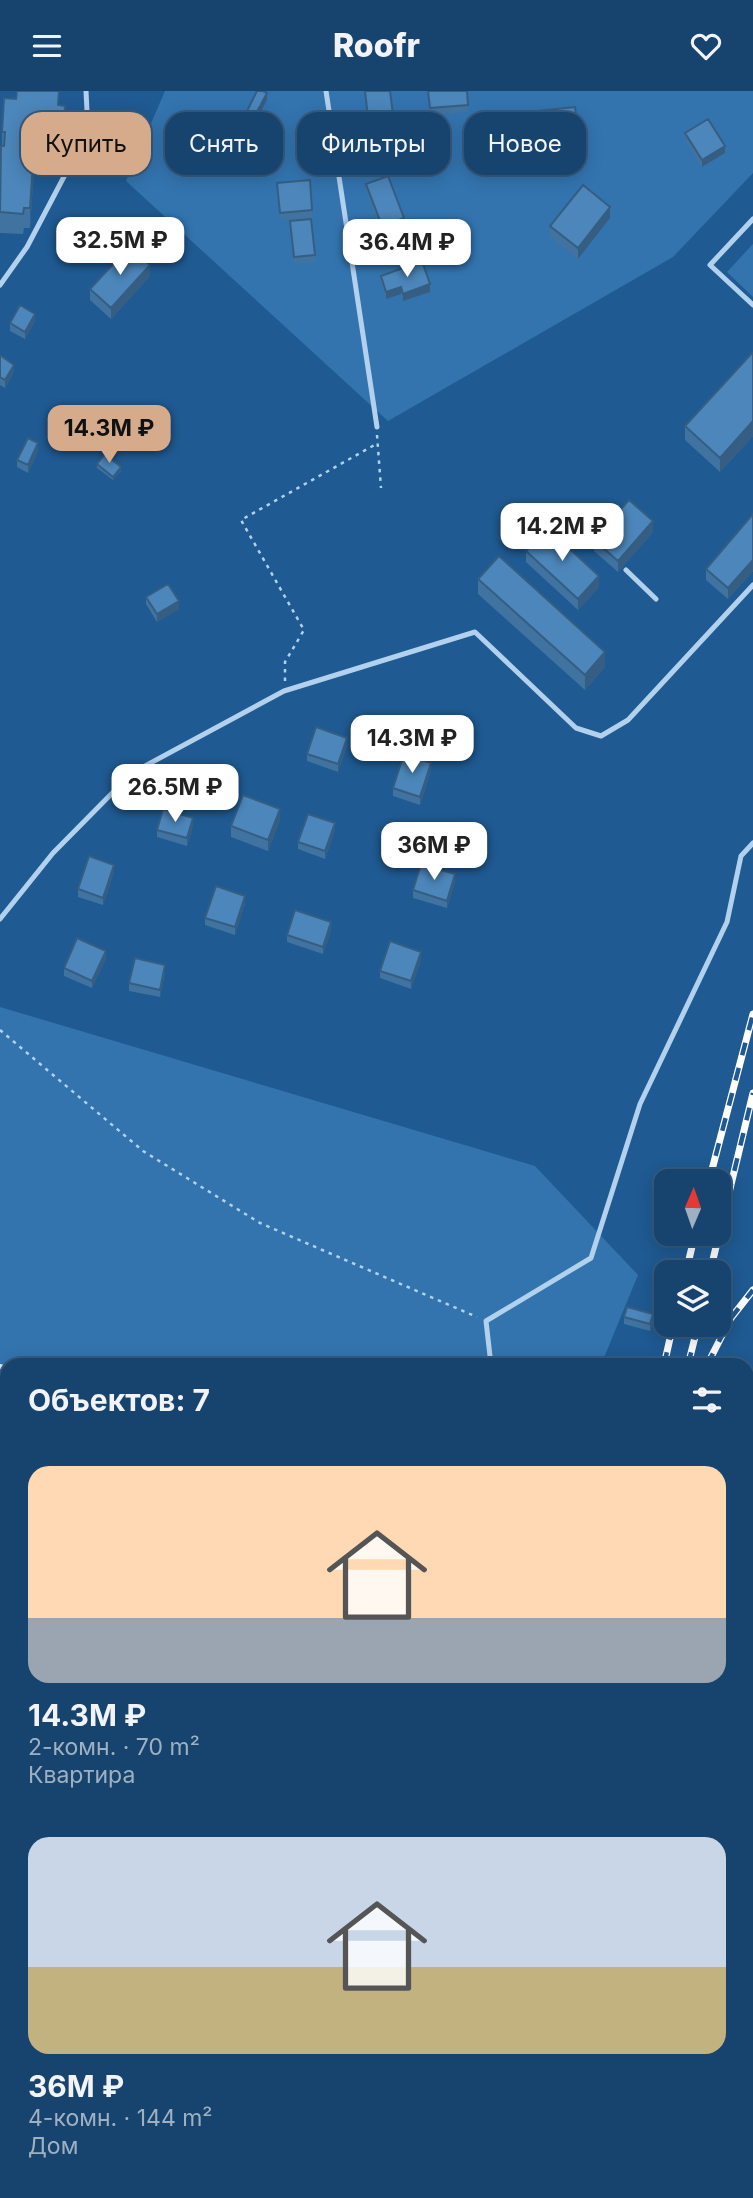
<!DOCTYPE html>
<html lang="ru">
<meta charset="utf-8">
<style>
body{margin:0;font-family:Inter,sans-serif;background:#204b73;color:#f1f3f6;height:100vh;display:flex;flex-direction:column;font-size:26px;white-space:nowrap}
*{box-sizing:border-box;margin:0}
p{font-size:23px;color:#9eb0c2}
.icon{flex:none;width:38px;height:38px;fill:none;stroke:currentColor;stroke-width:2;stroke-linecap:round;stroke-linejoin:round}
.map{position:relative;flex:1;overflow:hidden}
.sheet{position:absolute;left:0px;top:1267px;width:754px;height:840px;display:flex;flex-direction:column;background:#17446e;border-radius:21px 21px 0 0;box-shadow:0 4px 18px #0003,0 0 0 2px #365c81}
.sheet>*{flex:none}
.top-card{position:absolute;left:21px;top:21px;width:712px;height:63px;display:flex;gap:14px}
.needle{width:46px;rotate:2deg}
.controls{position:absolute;left:654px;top:1078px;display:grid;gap:14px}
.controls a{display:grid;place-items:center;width:77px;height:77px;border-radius:14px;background:#17446e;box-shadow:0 4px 18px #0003,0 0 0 2px #365c81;font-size:35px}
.price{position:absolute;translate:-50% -60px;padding:0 16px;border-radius:14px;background:#fff;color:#222;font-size:23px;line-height:46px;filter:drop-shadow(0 2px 4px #0008)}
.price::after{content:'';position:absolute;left:50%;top:42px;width:21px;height:16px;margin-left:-10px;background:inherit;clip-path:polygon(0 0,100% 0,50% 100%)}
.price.current{background:#d6ab8b;color:#111}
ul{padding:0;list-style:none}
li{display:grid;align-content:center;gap:14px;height:371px;padding:0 28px}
li span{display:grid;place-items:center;height:217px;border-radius:21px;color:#555}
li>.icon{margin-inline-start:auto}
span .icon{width:126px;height:126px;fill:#fffc;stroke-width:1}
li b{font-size:30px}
h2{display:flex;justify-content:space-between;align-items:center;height:84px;padding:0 28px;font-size:30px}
.pill{padding:0 24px;border-radius:21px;background:#17446e;box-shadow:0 4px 18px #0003,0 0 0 2px #365c81;font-size:24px;line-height:63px}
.pill.current{background:#d6ab8b;color:#111}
header{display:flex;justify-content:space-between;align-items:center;height:91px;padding:0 28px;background:#17446e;font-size:32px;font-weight:800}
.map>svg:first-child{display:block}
.green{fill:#3374af}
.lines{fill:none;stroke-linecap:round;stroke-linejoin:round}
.path{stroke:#b1d1ed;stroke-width:2.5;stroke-dasharray:3.5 5;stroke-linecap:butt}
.lane{stroke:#b1d1ed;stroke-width:5}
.street{stroke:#b1d1ed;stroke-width:7}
.secondary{stroke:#ddecfa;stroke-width:14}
.rail-casing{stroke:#fff;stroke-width:7}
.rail{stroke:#1f5a92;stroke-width:4.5;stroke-dasharray:13;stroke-linecap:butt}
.wall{fill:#4173a0}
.shaded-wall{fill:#355e82}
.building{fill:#4c86ba;stroke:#355e82;stroke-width:2}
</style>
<header><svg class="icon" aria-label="menu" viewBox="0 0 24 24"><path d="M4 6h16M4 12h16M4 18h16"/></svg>Roofr<svg class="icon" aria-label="heart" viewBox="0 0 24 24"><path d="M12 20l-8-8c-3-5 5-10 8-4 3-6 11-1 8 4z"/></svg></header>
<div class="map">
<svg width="753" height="2107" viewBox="0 0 753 2107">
<rect width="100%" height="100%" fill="#1f5a92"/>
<!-- green -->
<path class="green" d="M165,0H753V82L673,166L388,330L126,90Z
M753,153V206L727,181Z
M0,916L535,1075L638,1184L601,1274H7V1391L0,1384Z
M516,2100H703L706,2107H514Z"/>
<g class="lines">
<!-- path -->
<path class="path" d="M377,344L381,397
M285,590V571L304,539L241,429L378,352
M0,939L143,1060L260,1132L477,1226
M506,2107L507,2100"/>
<!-- lane -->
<path class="lane" d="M326,0L377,336
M753,128L710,174L753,214
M0,194L27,156L88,40L86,0
M626,479L656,508
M0,828L53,762L132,682L284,600L475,541L576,637L601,645L628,629L753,494
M491,1274L486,1230L591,1167L640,1013L727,831L741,765L753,752
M747,1353L753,1334
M0,1396L7,1404
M747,1755L753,1756
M747,1949H753"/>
<!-- street -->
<path class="street" d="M0,1493L7,1487
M0,1725L7,1720
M336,2100L338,2107
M691,2100L693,2107
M192,2107L205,2100"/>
<!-- secondary -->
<path class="secondary" d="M0,1280L7,1288
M747,1535L753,1536"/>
<defs>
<path id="rail" d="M709,1090L753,923
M686,1181L695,1143
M710,1181L753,1002
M664,1274L673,1234
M688,1274L698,1234
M707,1274L731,1227L753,1199
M469,2107L471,2100"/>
</defs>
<!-- rail casing -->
<use href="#rail" class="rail-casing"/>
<!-- rail -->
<use href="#rail" class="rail"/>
</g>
<!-- wall -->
<path class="wall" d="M365,0L393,23V30L368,33Z
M428,0H467L468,21L430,24Z
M267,9L252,37L244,33V26Z
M59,14L65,35L64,55L31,53L34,77L30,137H24L23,143L0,142V65L2,55V41Z
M511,23L579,49V60L515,68L511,34Z
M685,42L725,62L702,76L685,49Z
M277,92L312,119V127L280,129Z
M366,93L404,135L382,143L366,100Z
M610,127L578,168L550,146V135Z
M290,130L315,164V171L294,173Z
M150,185L111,228L90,209V198Z
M381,185L430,201L403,210L401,203L386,208L381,192Z
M35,230L25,248L10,240V232Z
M753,263V345L720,381L685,349V335Z
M0,264L14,281L5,297L0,294Z
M38,360L28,382L17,376V369Z
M97,373L121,380L113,389L97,377Z
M753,423V480L728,508L706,489V478Z
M653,441L618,481L594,460V449Z
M526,460L599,496L578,519L526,471Z
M478,488L605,576L585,599L478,503Z
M146,506L179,518L157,531L146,513Z
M347,654L338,681L307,670V663Z
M431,679L420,714L393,705V697Z
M280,729L268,760L231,746V735Z
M193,734L187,755L157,746V739Z
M335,739L325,768L298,758V751Z
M114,781L103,814L78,806V798Z
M455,791L447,817L413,807V799Z
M245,812L235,844L205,834V827Z
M331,839L323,863L287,851V844Z
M106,867L92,897L64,885V877Z
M421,869L411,898L380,887V880Z
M165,881L160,906L129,900V892Z
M624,1226L653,1231L650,1240L624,1233Z
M7,1517V1530L4,1527V1519Z
M747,1577L753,1578V1614L747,1613Z
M7,1746V1790L0,1780V1751Z
M747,1769L753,1770L752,1800L747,1799Z
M747,1850L753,1851V1866L747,1865Z
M747,1877H753V1928V1919H747Z
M747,1969L753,1970V2006L747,2005Z"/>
<!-- shaded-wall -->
<path class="shaded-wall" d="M267,2V9L252,37V30Z
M65,15V35L64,55V35Z
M725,55V62L702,76V69Z
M34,57V77L30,137V117Z
M610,116V127L578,168V157Z
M404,127V135L382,143V135Z
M150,174V185L111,228V217Z
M430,193V201L403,210V203Z
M401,196V203L386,208V201Z
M35,223V230L25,248V241Z
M14,274V281L5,297V289Z
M753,330V345L720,381V367Z
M38,352V360L28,382V374Z
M121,376V380L113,389V386Z
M653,430V441L618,481V470Z
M753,469V480L728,508V497Z
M599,485V496L578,519V508Z
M179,510V518L157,531V523Z
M605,561V576L585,599V584Z
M347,647V654L338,681V673Z
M431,672V679L420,714V706Z
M280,718V729L268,760V749Z
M193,727V734L187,755V747Z
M335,732V739L325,768V760Z
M114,774V781L103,814V807Z
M455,783V791L447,817V810Z
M245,805V812L235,844V836Z
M331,831V839L323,863V856Z
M106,860V867L92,897V890Z
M421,861V869L411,898V890Z
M165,874V881L160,906V899Z
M653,1223V1231L650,1240V1233Z
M7,2001V2009L0,2015V2007Z"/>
<!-- building -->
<path class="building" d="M17,0H59L58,14L65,15L64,35L30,33L28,51H31L30,57H34L30,117H24L23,123L0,121L1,55H4L5,41H2L4,7L16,8Z
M257,0H263L267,2L252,30L244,26Z
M365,0H390L393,23L368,26Z
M428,0H467L468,14L430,17Z
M575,16L579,49L515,57L511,23Z
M708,28L725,55L702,69L685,42Z
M388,85L404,127L382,135L366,93Z
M310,89L312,119L280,122L277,92Z
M583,94L610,116L578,157L550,135Z
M311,128L315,164L294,166L290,130Z
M130,155L150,174L111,217L90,198Z
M422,170L430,193L403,203L401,196L386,201L381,185Z
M20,214L35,223L25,241L10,232Z
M752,262L753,263V330L720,367L685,335Z
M0,264L14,274L5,289L0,286Z
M28,347L38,352L28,374L17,369Z
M105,363L121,376L113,386L97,373Z
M629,409L653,430L618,470L594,449Z
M753,423V469L728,497L706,478Z
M547,437L599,485L578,508L526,460Z
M499,465L605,561L585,584L478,488Z
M168,493L179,510L157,523L146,506Z
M316,636L347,647L338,673L307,663Z
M404,663L431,672L420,706L393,697Z
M243,704L280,718L268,749L231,735Z
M163,718L193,727L187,747L157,739Z
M308,723L335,732L325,760L298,751Z
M89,765L114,774L103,807L78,798Z
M421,773L455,783L447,810L413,799Z
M216,795L245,805L235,836L205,827Z
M295,819L331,831L323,856L287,844Z
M77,847L106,860L92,890L64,877Z
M390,850L421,861L411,890L380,880Z
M135,867L165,874L160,899L129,892Z
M627,1216L653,1223L650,1233L624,1226Z
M747,1577L753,1578V1606L747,1605Z
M0,1677L4,1685L0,1687Z
M7,1746V1783L0,1773V1751Z
M747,1769L753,1770L752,1792L747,1791Z
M747,1850L753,1851V1863L747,1862Z
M747,1877H753V1912L747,1911Z
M747,1969L753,1970V1998L747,1997Z
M1,1983L7,1990V2001L0,2007V1984Z
M747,2082L753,2083V2106L743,2105L744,2100H747Z
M256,2100H265L274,2107H251Z"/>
</svg>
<div class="controls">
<a><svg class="needle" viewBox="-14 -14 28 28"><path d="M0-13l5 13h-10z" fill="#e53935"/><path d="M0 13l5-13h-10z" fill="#9eb0c2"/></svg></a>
<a><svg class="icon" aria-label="layers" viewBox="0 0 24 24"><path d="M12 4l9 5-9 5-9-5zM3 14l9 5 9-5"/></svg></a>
</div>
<b class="price" style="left:120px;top:186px">32.5M ₽</b>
<b class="price" style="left:407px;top:188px">36.4M ₽</b>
<b class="price current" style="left:109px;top:374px">14.3M ₽</b>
<b class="price" style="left:562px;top:472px">14.2M ₽</b>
<b class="price" style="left:412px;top:684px">14.3M ₽</b>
<b class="price" style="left:175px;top:733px">26.5M ₽</b>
<b class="price" style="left:434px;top:791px">36M ₽</b>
<div class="top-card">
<a class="pill current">Купить</a>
<a class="pill">Снять</a>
<a class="pill">Фильтры</a>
<a class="pill">Новое</a>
</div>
<section class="sheet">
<h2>Объектов: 7<svg class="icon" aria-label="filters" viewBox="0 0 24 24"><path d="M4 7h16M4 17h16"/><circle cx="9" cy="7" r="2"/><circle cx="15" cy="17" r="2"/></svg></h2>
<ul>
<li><span style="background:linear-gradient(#ffd9b3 70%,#9aa5b1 0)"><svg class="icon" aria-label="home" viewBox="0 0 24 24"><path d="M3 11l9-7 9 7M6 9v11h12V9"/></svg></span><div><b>14.3M ₽</b><p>2-комн. · 70 m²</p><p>Квартира</p></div></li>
<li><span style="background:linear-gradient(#c9d6e8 60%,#c2b280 0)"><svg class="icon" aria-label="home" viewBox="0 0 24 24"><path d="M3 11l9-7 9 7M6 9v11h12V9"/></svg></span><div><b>36M ₽</b><p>4-комн. · 144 m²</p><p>Дом</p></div></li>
</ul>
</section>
</div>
